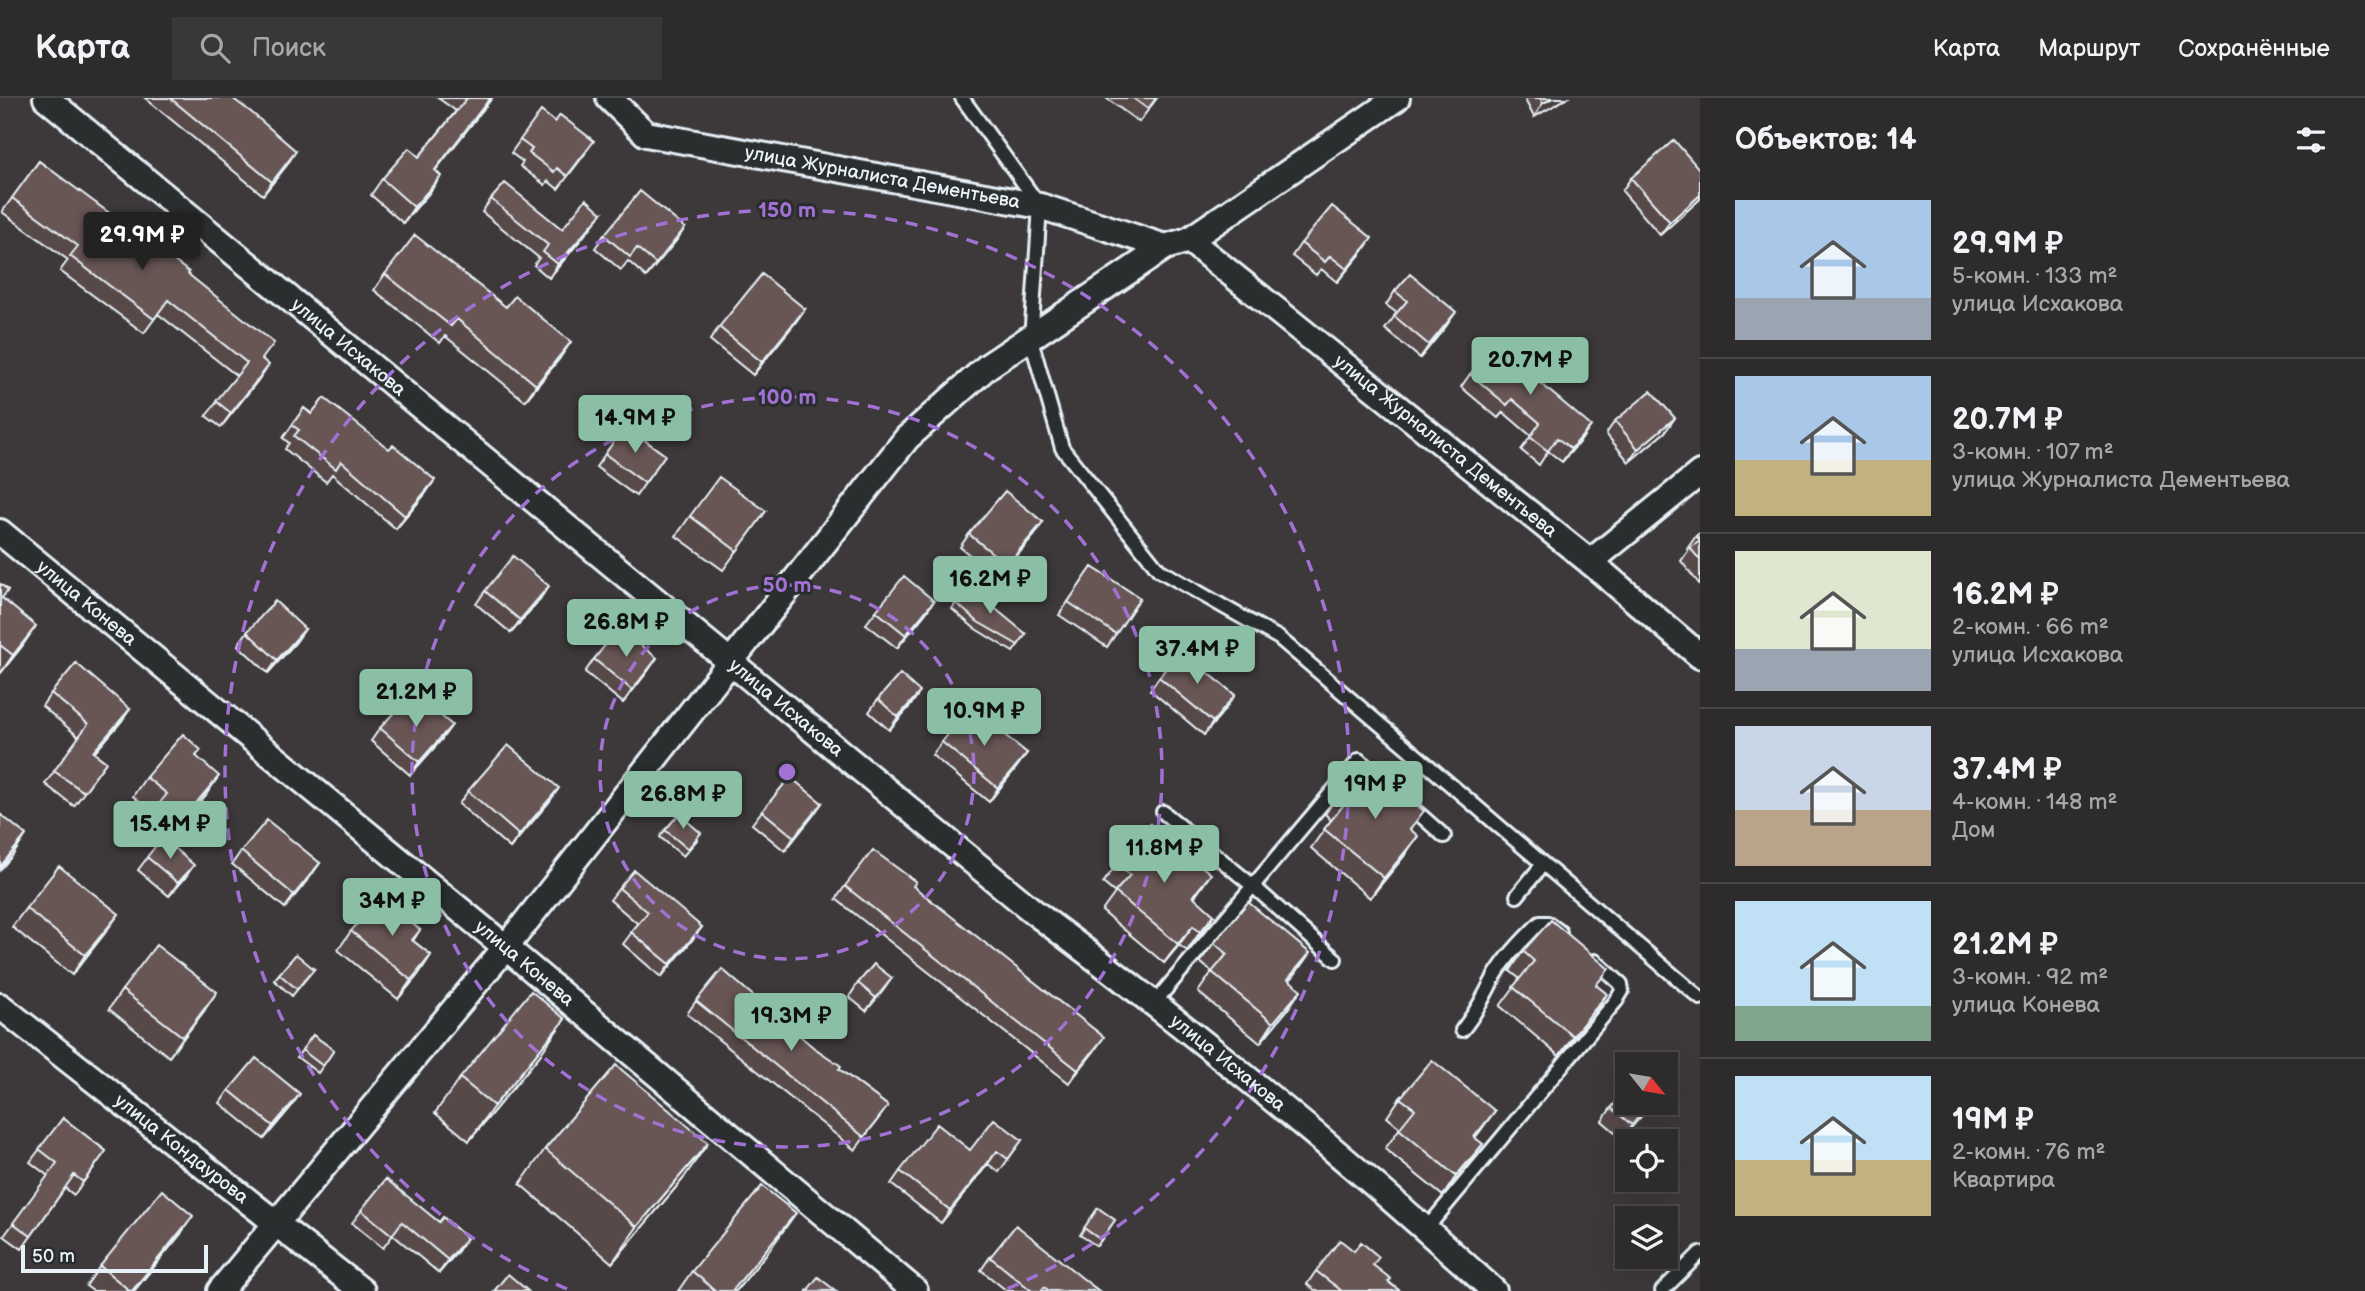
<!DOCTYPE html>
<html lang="ru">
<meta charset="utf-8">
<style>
body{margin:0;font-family:"Balsamiq Sans",sans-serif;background:#3a3738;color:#f1f3f6;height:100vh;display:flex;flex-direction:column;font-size:26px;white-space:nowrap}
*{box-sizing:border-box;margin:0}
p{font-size:23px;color:#a7a7a9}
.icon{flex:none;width:38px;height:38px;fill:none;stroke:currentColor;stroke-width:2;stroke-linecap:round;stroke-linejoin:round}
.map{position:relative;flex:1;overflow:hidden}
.details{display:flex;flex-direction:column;background:#2e2b2c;width:665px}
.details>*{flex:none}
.needle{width:46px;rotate:120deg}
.tools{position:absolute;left:1615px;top:954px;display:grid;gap:14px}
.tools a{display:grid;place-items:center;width:63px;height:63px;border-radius:0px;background:#2e2b2c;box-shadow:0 7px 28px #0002,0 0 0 2px #494748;font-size:35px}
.scale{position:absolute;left:21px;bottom:18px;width:187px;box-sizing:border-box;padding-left:7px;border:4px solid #e8f1f8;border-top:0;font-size:19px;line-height:24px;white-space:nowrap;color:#e8f1f8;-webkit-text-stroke:5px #2a2d2e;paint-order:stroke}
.price{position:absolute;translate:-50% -60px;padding:0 16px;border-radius:7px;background:#8abfa5;color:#111;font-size:23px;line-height:46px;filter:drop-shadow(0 2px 4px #0008)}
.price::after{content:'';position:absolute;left:50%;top:42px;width:21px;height:16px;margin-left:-10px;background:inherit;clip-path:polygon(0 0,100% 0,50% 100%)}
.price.selected{background:#222;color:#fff}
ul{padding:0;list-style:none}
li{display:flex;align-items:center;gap:21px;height:175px;padding:0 35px}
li+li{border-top:2px solid #494748}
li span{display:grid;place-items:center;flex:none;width:196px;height:140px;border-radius:0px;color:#555}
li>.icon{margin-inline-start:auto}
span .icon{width:84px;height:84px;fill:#fffc;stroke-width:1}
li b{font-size:30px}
h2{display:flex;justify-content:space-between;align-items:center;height:84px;padding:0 35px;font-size:30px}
header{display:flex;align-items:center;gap:42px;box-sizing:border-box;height:98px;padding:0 35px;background:#2e2b2c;border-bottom:2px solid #494748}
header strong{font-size:33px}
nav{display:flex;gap:38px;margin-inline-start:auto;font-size:24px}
.search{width:490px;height:63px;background:#3a3738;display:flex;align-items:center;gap:18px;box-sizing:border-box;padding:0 24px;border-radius:0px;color:#a7a7a9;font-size:26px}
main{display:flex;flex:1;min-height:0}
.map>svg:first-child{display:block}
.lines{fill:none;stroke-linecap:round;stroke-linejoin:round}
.service-casing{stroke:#e8f1f8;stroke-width:18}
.minor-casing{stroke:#e8f1f8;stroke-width:30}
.service{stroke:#2a2d2e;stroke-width:12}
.minor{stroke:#2a2d2e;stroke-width:24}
.wall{fill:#594a49;stroke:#e8f1f8;stroke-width:2}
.shaded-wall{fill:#493c3c;stroke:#e8f1f8;stroke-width:2}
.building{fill:#685655;stroke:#e8f1f8;stroke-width:2}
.ring{fill:none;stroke:#a171d3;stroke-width:3.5;stroke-dasharray:12 9}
.labels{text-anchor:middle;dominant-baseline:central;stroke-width:6;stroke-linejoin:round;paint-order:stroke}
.street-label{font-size:19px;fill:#e8f1f8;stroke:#2a2d2e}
.centre{fill:#a171d3;stroke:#2a2d2e;stroke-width:3.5}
.ring-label{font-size:21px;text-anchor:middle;font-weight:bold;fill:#a171d3;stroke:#2a2d2e;stroke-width:6;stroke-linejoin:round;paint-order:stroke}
</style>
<header>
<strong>Карта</strong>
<div class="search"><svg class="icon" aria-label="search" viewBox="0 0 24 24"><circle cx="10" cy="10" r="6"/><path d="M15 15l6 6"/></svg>Поиск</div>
<nav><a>Карта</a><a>Маршрут</a><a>Сохранённые</a></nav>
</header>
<main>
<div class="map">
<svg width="1700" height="1193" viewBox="0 0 1700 1193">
<rect width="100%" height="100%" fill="#3d393a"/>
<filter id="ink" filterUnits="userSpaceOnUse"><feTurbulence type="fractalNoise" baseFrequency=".0143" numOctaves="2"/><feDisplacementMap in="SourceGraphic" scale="14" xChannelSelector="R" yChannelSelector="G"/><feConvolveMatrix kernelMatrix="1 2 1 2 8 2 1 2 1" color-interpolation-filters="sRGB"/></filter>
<g filter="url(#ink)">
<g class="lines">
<defs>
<path id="service" d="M962,0L1040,108L1031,242L1062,350L1159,472L1279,540L1700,900
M1410,708L1444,738
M1163,714L1253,788L1335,861
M1517,798L1543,766
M1155,904L1359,662L1376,677
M1462,932C1478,913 1484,897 1496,876C1507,858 1525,839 1540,825H1548L1560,834
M1426,1131L1616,903L1622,893L1621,886L1595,863
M1662,1193L1700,1155"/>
<g id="minor">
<path id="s1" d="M46,0L1034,814C1193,933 1348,1059 1494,1193"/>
<path id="s2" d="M609,0L646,36L1040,108L1165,149"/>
<path id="s3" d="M1189,142L1590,464L1700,558"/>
<path id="s4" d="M0,434L515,857L915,1193"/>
<path d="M1590,464L1700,375"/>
<path id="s5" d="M0,908L362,1193"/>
<path d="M220,1193L506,849L907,340L988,268L1165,149L1189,142L1397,0"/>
</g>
</defs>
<!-- service casing -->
<use href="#service" class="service-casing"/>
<!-- minor casing -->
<use href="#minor" class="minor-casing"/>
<!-- service -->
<use href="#service" class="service"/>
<!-- minor -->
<use href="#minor" class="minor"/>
</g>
<!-- wall -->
<path class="wall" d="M145,0H232L287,67L263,97Z
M438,0H492L435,73L430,94L403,125L371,97L382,81L419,59L456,13Z
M1106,0H1157L1139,24Z
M1524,0H1567L1534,19Z
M520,42L585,56L558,91L548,83L545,87L520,68L523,64L511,55Z
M39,63L188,176L262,262L259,281L221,329L206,318L237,278L158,216L144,235L60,173L68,162L2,114Z
M1631,80L1700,101L1660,137L1622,93Z
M491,101L562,131L602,115L592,128L549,180L534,167L539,160L482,114Z
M685,130L676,143L646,179L628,163L621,172L595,150L604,137Z
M1301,145L1363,153L1337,184L1321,171L1316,177L1292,158Z
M385,176L506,209L560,260L525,303L445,238L440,245L374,192Z
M1395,193L1447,227L1420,260L1385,231L1397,215L1386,207Z
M805,211L753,277L710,242L719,229Z
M1470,276L1532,278L1582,341L1562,364L1548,353L1539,367L1521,352L1531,338L1503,314L1498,320L1461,289Z
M304,310L426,395L396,431L332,376L326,384L285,351L289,345L283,340Z
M1615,323L1665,334L1629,364L1606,336Z
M625,328L665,357L636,398L596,369Z
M766,413L723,472L676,438L690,418Z
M1043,424L1034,438L998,480L960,449L969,436Z
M1700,435V487L1681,463L1688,453L1687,451L1696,438Z
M1092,469L1140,500L1107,549L1059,517Z
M0,486L8,492L2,500L23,547L0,576Z
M485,493L540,501L511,535L476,506Z
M934,503L925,516L897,550L866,526L876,513Z
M956,505L1026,536L1013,554L974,530L952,511Z
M305,531L296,544L268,575L238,547L247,534Z
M594,561L648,573L623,605L585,574Z
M1159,579L1226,610L1204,637L1150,592Z
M51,595L130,611L121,624L94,655L106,664L74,708L45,686L79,639L42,608Z
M878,601L911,607L889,632L869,614Z
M421,613L442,641L410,677L371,643L380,630Z
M942,644L1027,655L989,704L932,657Z
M197,659L206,697L166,743L185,780L169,798L138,772L162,740L145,725L152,715L133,698L146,679Z
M468,693L550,703L510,750L459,706Z
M1338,697L1405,757L1370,800L1311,750L1331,722L1325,716Z
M822,705L785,753L752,726L762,713Z
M665,732L697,742L683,758L660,739Z
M241,753L320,765L285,810L232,766Z
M1117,766L1194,800L1214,817L1201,836L1187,853L1179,847L1164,865L1102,813L1115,795L1103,785Z
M845,788H913L1095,952L1069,985L836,801Z
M619,790L702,829L693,841L661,879L623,846L638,826L610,802Z
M26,810L105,835L72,877L12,829Z
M420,832L413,843L431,857L418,877L398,901L338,852L351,833Z
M1214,845L1296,875L1290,882L1288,911L1260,945L1198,894L1212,874L1200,864Z
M1523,853L1607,896L1594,916L1559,958L1500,908L1520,881L1510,873Z
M314,871L292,898L274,882L279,876Z
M892,880L866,913L849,899L858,885Z
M122,892L204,913L169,959L109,911Z
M696,903L839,971L888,1008L855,1052L687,916Z
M313,937L334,952L318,975L297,959Z
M540,957L469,1043L435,1015L460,980Z
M229,992L291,1009L264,1041L220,1005Z
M1400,1000L1481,1032L1475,1040L1469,1066L1443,1098L1385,1051L1400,1030L1387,1019Z
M1611,1010L1644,1015L1622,1040L1602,1023Z
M63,1020L106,1053L74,1097L65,1090L22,1151L4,1138L48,1078L30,1064Z
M1022,1042L999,1074L988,1066L941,1125L891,1086L900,1073L970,1052Z
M545,1051L683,1081L612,1165L520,1086Z
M386,1081L458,1153L439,1175L393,1137L383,1150L352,1125Z
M1098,1110L1115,1122L1097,1148L1080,1137Z
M180,1137L134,1193H93L86,1188L100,1168Z
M771,1150L736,1193H678L692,1173Z
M990,1159L1091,1187L1099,1193H1007L981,1172Z
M1373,1167L1389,1184L1400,1193H1315L1307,1186L1316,1173Z"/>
<!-- shaded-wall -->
<path class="shaded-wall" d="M490,0H492L423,88L435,72Z
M1553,0H1567L1534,19L1543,5Z
M296,53L287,67L263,97L272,84Z
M441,78L430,94L403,125L414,109Z
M1700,97V101L1660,137L1670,124Z
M602,115L592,128L549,180L558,166Z
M685,130L676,143L646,179L656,166Z
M1372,140L1363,153L1337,184L1347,171Z
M805,211L796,224L753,277L762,264Z
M1456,214L1447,227L1420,260L1429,247Z
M571,244L560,260L525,303L536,287Z
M269,267L259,281L221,329L231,315Z
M1675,320L1665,334L1629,364L1638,351Z
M1591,328L1582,341L1562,364L1571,351Z
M435,382L426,395L396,431L405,418Z
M1043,424L1034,438L998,480L1007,467Z
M549,488L540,501L511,535L520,522Z
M934,503L925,516L897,550L906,537Z
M36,528L23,547L0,576L13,557Z
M305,531L296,544L268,575L277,562Z
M657,560L648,573L623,605L632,592Z
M920,594L911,607L889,632L898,619Z
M1235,597L1226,610L1204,637L1213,624Z
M130,611L121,624L84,667L93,654Z
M452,627L442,641L410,677L419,664Z
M1027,655L1017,669L989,704L998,690Z
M219,678L206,697L166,743L180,724Z
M559,690L550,703L510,750L519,737Z
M822,705L813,718L785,753L794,739Z
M26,737L13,757L0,772V769Z
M1418,738L1405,757L1370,800L1384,780Z
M320,765L311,778L285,810L294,797Z
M194,767L185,780L169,798L178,785Z
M1211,776L1197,796L1179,818L1193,798Z
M119,816L105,835L72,877L85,857Z
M1214,817L1201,836L1187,853L1200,834Z
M1193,828L1179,847L1164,865L1178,846Z
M702,829L693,841L661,879L670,866Z
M1310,855L1296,875L1275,900L1288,881Z
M431,857L418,877L398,901L411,882Z
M892,880L883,893L866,913L876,900Z
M1301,892L1288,911L1260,945L1273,925Z
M217,894L204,913L169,959L183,939Z
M1607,896L1594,916L1559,958L1573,938Z
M565,921L540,957L469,1043L494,1008Z
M1104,939L1095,952L1069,985L1078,972Z
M300,996L291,1009L264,1041L273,1028Z
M1652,1004L1644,1015L1622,1040L1632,1027Z
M1495,1013L1481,1032L1460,1058L1474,1039Z
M708,1045L683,1081L612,1165L637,1129Z
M1483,1046L1469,1066L1443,1098L1456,1078Z
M997,1053L988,1066L941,1125L950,1112Z
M796,1115L771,1150L736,1193H732Z
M193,1118L180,1137L134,1193H132Z
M467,1140L458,1153L439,1175L448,1162Z"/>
<!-- building -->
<path class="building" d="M170,0H232L251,14L296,53L272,84Z
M467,0H490L435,72L441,78L414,109L382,81L409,50L419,59Z
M1133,0H1156L1148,11Z
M1540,0H1553L1543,5Z
M541,13L555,24L560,17L594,43L567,78L557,70L554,74L529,55L532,51L520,42Z
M1674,42L1700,72V97L1670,124L1631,80Z
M39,63L189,174L188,176L274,245L262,261L269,267L231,315L216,303L247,265L168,202L154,221L70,158L78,148L12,100Z
M505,85L562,131L586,101L602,115L558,166L543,154L548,147L491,101Z
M640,93L685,130L656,166L637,150L630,159L604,137Z
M1332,108L1372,140L1347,171L1330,158L1325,164L1301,145Z
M415,137L506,209L515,198L571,244L536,287L457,221L451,228L385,176Z
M762,176L805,211L762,264L719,229Z
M1410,176L1456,214L1429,247L1394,218L1407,203L1395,193Z
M1497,243L1535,274L1532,278L1591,328L1571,351L1557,340L1548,353L1530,339L1540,325L1512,301L1507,307L1470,276Z
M1651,293L1675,320L1638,351L1615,323Z
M324,300L389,351L393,347L435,382L405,418L341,363L336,371L294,338L299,332L292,327L304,310L311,316Z
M625,328L665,357L645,385L605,356Z
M719,379L766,413L737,453L690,418Z
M1005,393L1043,424L1007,467L969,436Z
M1700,435V462L1690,450L1700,443L1696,438Z
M513,458L549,488L520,522L485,493Z
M1092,469L1140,500L1116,536L1068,504Z
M904,478L934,503L906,537L876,513Z
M0,486L8,492L2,500L36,528L13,557L0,547Z
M969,489L1026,536L1018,547L978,524L956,505Z
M275,503L305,531L277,562L247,534Z
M619,530L657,560L632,592L594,561Z
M1181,552L1235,597L1213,624L1159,579Z
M76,565L130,611L93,654L106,664L84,694L54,673L88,626L51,595Z
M900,576L920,594L898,619L878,601Z
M407,600L421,613L427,606L452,627L419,664L380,630Z
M970,609L1027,655L998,690L942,644Z
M183,636L201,652L196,658L219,678L180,724L159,706L167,696L146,679Z
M508,647L559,690L519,737L468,693Z
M1365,665L1424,713L1410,731L1418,738L1384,780L1324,731L1346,704L1338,697Z
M790,679L822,705L794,739L762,713Z
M0,716L26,737L0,769Z
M679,716L701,735L688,751L665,732Z
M267,722L320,765L294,797L241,753Z
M1150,726L1211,776L1193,798L1214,817L1200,834L1193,828L1178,846L1115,794L1130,777L1117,766Z
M162,740L194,767L178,785L147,759Z
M873,752L916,784L913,788L1104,939L1078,972L845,788Z
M59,768L119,816L85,857L26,810Z
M634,772L702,829L670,866L631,834L648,814L619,790Z
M380,799L420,832L412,842L431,857L411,882L351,833Z
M1248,804L1310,855L1288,881L1301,892L1273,925L1212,874L1227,856L1214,845Z
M1551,822L1609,871L1596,887L1607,896L1573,938L1513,889L1534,863L1523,853Z
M156,847L217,894L183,939L122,892Z
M296,856L314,871L297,891L279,876Z
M874,866L892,880L876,900L858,885Z
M722,871L813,949L841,968L839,971L888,1008L864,1039L696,903Z
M531,893L565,921L494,1008L460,980Z
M313,937L334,952L323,968L302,952Z
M256,960L300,996L273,1028L229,992Z
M1432,962L1495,1013L1474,1039L1483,1046L1456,1078L1399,1031L1415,1011L1400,1000Z
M616,967L708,1045L637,1129L545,1051Z
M1628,991V1004H1651L1632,1027L1611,1010Z
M63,1020L106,1053L83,1084L74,1077L31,1138L13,1125L57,1065L39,1051Z
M994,1021L1022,1042L1008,1061L997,1053L950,1112L900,1073L937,1026L970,1052Z
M386,1081L439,1124L443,1119L467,1140L448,1162L402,1124L392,1137L361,1112Z
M762,1088L796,1115L732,1193H716L692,1173Z
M162,1092L193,1118L132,1193H130L100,1168Z
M1098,1110L1115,1122L1101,1142L1084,1130Z
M1016,1127L1091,1187L1099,1193H1050L1044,1189L1041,1193H1032L990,1159Z
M1340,1142L1354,1153L1361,1144L1379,1159L1373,1167L1391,1181L1388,1184L1400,1193H1342L1316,1173Z
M508,1176L528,1193H494Z
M818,1179L836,1193H807Z"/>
</g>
<!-- distance rings -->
<g class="ring">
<circle cx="787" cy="674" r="187"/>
<circle cx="787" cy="674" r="375"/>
<path d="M567 1191A562 562 0 1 1 1007 1191"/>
</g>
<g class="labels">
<!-- street labels -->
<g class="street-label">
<text stroke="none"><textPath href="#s2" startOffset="292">улица Журналиста Дементьева</textPath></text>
<text stroke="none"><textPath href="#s1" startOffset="392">улица Исхакова</textPath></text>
<text stroke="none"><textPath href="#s3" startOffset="329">улица Журналиста Дементьева</textPath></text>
<text stroke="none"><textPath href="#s4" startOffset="112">улица Конева</textPath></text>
<text stroke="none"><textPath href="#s1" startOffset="959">улица Исхакова</textPath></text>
<text stroke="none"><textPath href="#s4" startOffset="679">улица Конева</textPath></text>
<text stroke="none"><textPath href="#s1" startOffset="1526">улица Исхакова</textPath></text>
<text stroke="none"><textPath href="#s5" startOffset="231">улица Кондаурова</textPath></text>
</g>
</g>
<circle cx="787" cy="674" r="10" class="centre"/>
<g class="ring-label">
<text x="787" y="119">150 m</text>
<text x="787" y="306">100 m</text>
<text x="787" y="494">50 m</text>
</g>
</svg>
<div class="tools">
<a><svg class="needle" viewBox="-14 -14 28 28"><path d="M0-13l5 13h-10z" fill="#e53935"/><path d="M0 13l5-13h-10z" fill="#a7a7a9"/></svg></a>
<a><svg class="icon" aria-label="locate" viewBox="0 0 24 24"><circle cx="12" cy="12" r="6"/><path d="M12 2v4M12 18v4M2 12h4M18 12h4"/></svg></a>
<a><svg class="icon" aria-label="layers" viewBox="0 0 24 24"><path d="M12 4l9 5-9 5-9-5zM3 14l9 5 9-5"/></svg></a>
</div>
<div class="scale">50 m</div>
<b class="price selected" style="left:142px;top:174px">29.9M ₽</b>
<b class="price" style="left:1530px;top:299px">20.7M ₽</b>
<b class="price" style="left:635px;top:357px">14.9M ₽</b>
<b class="price" style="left:990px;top:518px">16.2M ₽</b>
<b class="price" style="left:626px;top:561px">26.8M ₽</b>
<b class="price" style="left:1197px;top:588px">37.4M ₽</b>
<b class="price" style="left:416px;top:631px">21.2M ₽</b>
<b class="price" style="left:984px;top:650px">10.9M ₽</b>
<b class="price" style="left:1375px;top:723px">19M ₽</b>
<b class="price" style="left:683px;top:733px">26.8M ₽</b>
<b class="price" style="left:170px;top:763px">15.4M ₽</b>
<b class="price" style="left:1164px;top:787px">11.8M ₽</b>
<b class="price" style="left:392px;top:840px">34M ₽</b>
<b class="price" style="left:791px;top:955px">19.3M ₽</b>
</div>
<section class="details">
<h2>Объектов: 14<svg class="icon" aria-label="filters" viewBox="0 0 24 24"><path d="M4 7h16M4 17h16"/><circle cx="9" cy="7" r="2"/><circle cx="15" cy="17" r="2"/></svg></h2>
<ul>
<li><span style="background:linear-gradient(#a9c7e8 70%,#9aa5b1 0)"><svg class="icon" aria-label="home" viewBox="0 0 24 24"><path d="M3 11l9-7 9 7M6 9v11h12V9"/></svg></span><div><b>29.9M ₽</b><p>5-комн. · 133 m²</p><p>улица Исхакова</p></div></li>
<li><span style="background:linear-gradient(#a9c7e8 60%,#c2b280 0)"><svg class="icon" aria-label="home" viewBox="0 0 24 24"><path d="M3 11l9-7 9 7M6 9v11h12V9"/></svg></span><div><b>20.7M ₽</b><p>3-комн. · 107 m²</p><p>улица Журналиста Дементьева</p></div></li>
<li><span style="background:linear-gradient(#dfe7d0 70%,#9aa5b1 0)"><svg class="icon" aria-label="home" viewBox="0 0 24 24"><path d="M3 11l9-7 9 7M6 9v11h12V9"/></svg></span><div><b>16.2M ₽</b><p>2-комн. · 66 m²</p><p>улица Исхакова</p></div></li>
<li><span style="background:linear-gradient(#c9d6e8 60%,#b9a48a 0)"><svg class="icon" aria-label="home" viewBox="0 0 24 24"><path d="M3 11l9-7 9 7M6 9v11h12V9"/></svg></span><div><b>37.4M ₽</b><p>4-комн. · 148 m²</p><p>Дом</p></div></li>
<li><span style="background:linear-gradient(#bfe0f5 75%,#7fa58c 0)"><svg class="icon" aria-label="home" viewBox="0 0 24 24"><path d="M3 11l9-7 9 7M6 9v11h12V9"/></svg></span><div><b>21.2M ₽</b><p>3-комн. · 92 m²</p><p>улица Конева</p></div></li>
<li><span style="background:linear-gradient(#bfe0f5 60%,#c2b280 0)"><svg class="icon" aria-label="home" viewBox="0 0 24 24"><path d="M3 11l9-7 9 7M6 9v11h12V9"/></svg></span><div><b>19M ₽</b><p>2-комн. · 76 m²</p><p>Квартира</p></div></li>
</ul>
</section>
</main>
